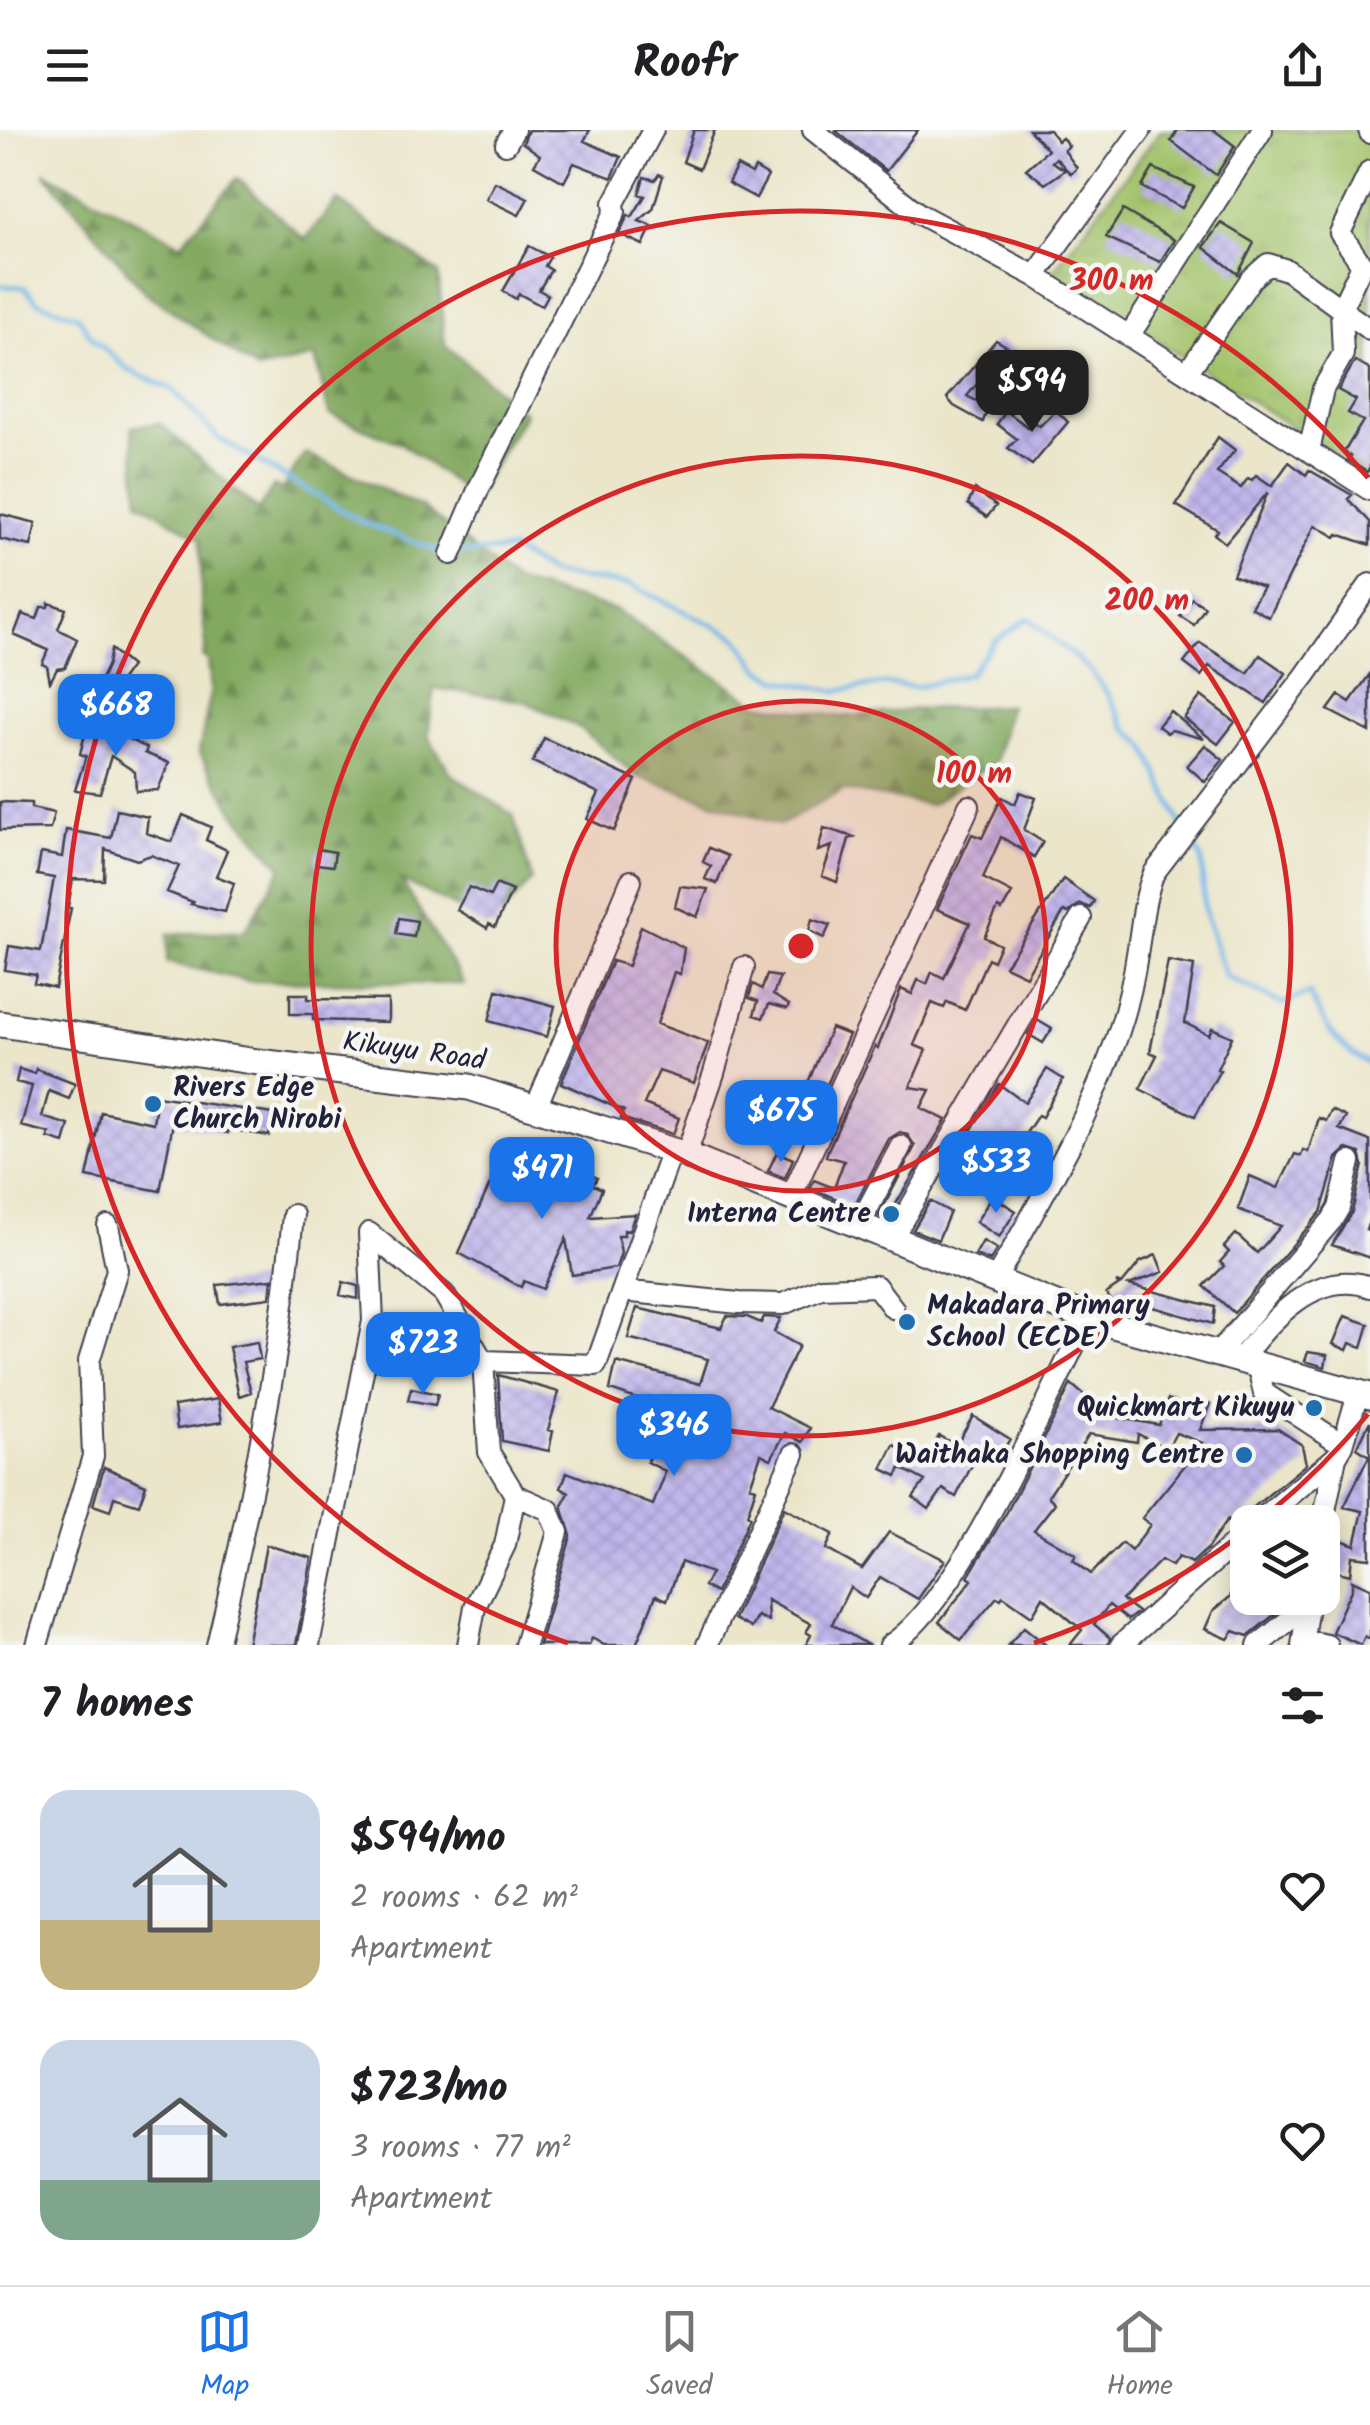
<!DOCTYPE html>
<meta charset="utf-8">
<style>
body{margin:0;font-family:Kalam,sans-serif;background:#f6f6f6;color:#202124;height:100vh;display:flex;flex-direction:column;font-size:38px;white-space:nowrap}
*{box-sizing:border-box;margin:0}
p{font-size:32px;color:#757577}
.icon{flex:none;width:55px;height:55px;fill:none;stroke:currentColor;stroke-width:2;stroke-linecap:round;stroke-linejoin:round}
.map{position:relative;height:1515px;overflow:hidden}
.details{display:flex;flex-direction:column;background:#fff;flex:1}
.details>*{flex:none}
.controls{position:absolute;left:1230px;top:1375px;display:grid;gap:20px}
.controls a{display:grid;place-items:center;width:110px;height:110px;border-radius:20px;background:#fff;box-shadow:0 5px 25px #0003;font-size:50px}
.price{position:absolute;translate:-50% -85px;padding:0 22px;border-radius:20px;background:#1a73e8;color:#fff;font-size:32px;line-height:65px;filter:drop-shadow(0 2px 5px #0008)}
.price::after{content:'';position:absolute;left:50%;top:60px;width:30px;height:22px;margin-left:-15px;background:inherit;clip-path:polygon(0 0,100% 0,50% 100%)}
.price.selected{background:#222;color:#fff}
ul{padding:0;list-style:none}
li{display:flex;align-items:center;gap:30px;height:250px;padding:0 40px}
li span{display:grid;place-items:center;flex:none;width:280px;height:200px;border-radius:30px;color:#555}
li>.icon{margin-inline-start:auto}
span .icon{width:120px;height:120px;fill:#fffc;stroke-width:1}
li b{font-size:42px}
h2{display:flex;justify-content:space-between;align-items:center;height:120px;padding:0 40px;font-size:42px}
header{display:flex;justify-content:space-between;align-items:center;height:130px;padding:0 40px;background:#fff;font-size:45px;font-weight:700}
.dock{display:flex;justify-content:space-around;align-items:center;height:140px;border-top:2px solid #e0e0e0;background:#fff;font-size:28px;color:#757577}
.dock a{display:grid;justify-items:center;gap:5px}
.dock .selected{color:#1a73e8}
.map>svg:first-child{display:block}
.grass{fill:url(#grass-tufts);stroke:#627253;stroke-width:2.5}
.forest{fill:url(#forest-firs);stroke:#52664d;stroke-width:2.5}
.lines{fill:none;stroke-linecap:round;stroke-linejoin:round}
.stream{stroke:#72b6e8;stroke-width:5}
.building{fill:url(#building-cross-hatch);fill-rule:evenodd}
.minor-casing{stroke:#403f50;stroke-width:24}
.major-casing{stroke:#403f50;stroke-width:29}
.minor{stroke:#fff;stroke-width:20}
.major{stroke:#fff;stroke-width:25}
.ring{fill:none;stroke:#d62828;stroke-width:5}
.poi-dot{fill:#1f6fb2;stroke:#f6f6f2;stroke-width:4}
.labels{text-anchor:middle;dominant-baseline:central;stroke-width:9;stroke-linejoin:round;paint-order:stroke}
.street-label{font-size:28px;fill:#22223b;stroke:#f6f6f2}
.poi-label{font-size:28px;font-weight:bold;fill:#22223b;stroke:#f6f6f2;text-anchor:end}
.centre{fill:#d62828;stroke:#f6f6f2;stroke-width:5}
.ring-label{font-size:30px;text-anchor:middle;font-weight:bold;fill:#d62828;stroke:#f6f6f2;stroke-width:9;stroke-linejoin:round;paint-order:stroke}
</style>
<header><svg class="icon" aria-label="menu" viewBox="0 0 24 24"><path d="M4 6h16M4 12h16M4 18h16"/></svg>Roofr<svg class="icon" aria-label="share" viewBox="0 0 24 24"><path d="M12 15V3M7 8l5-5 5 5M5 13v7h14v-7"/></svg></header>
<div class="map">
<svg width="1370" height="1515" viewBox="0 0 1370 1515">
<defs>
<pattern id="grass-tufts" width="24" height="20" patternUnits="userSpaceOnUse" patternTransform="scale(2.5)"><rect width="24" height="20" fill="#a3c36b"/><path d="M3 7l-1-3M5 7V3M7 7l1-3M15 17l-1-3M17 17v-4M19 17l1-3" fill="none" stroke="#8ca75e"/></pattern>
<pattern id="forest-firs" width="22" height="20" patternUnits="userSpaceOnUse" patternTransform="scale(2.5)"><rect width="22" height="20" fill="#82a95f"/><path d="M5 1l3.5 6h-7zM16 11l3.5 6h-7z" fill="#6a8950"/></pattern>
<pattern id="building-cross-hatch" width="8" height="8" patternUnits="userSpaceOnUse" patternTransform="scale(2.5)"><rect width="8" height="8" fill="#bfb5eb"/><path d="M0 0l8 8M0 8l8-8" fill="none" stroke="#a49bca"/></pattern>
</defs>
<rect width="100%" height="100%" fill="#f6f6f2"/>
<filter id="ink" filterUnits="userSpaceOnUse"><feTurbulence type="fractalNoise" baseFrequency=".01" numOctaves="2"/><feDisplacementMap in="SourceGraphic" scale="20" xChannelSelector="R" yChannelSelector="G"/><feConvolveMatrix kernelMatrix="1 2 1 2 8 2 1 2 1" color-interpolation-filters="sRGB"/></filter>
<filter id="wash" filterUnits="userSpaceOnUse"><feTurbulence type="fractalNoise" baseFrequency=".0048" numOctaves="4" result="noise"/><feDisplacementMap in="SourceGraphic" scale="40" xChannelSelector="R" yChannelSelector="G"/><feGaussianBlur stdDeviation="2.25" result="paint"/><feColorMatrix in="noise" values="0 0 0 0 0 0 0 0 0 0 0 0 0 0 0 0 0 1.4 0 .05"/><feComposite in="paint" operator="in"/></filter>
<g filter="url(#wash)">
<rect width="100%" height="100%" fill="#ebe6ca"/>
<!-- grass -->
<path class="grass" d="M1161,0H1370V347L1051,143Z"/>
<!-- forest -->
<path class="forest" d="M44,42L181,114L237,48L305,110L337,70L438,143L445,215L525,283L474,368L402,314L329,284L315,227L257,240L145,162Z
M159,293L258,380L274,356L282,359L305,323L422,377L513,451L615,480L758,574L842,587L920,579L1009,576L996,631L930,675L844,660L780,695L636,646L579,597L524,571L434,558L428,606L451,644L513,685L532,750L492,795L401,750L464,854L248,851L167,832L168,804L245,801L282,738L235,683L199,622L211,562L208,530L203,527L206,516L201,470V409L139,371L132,297Z"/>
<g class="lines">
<!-- stream -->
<path class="stream" d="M0,156L24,157L38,172L78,186L92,208L130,241L172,259L218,308L362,392L445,424
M456,423L512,420L551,444L630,455L737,507L760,539L779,550L834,561L884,554L917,557L969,544L995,511L1028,488L1089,539L1109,566L1126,598L1146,617L1183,699
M1189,708L1202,729L1204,779L1225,846L1282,874L1309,863C1323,892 1338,921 1370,933"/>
</g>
<g id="blocks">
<!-- building -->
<path class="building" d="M528,0H590L584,11L621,27L612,48L574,33L564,52L534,35L540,25L523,13Z
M694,0H715L699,39L683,32Z
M918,0L886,41L836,1L837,0Z
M1029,0H1049L1058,11L1062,8L1069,16L1064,20L1077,38L1071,44L1056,28L1052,32L1065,40L1045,54L1026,39L1048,20Z
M1178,0H1214L1235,16L1216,45L1171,11Z
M737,36L752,44L755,38L768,46L756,68L728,53Z
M1153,38L1194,57L1182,78L1142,57Z
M659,44L663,46L653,79L639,91L652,96L643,115L619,104L628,85L632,87L645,66L639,64L644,47L655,50Z
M495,52L528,68L519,85L486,69Z
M1123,80L1174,110L1160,132L1106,107Z
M1221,93L1254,113L1238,144L1203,117Z
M529,116L550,127L545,136L551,140L539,160L548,165L542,176L519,164L516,169L503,161Z
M996,210L1024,226L1012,241L997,230L967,266L988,277L983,292L954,276L947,268Z
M1355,231L1370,240V338L1367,342L1348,330L1351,326L1344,322L1363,291L1348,283L1356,270L1338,260Z
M1056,280L1068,292L1032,335L1008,318L1017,309L997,294L1006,281L1029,298L1034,292L1040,296Z
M1218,307L1235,320L1217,343L1241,358L1248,348L1252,350L1256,345L1272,356L1289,332L1306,345L1309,340L1352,365L1348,369L1370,392V415L1338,404L1336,407L1315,395L1269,487L1251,477L1263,457L1233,445L1268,362L1225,413L1214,404L1218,400L1176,375Z
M975,359L996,376L987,387L968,374Z
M0,384L36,393L31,416L0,409Z
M1191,468L1205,477L1194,495L1180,486Z
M49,473L66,479L58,499L77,509L65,538L57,539L50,552L47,536L42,534L48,520L14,505L22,484L37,489L41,477H48Z
M1200,513L1248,543L1260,525L1286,543L1266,573L1209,536L1201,546L1184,533Z
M111,519L131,536L118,554L133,562L126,578L94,564L108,534Z
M1370,544V602L1328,580L1339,565L1350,572Z
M1201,566L1235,592L1218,614L1184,588Z
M1170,581L1204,609L1172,600L1167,603L1158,596Z
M89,588L126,602L123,606L147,618L145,623L169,633L158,660L136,661L135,642L111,626L100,663L75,660L86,626L80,624Z
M544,608L636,650L614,701L587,689L599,663L533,632Z
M1205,615L1223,630L1205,652L1187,636Z
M1020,662L1036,668L1024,700L1043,712L1034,727L1001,707L983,748L1012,763L1002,780L998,778L984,807L1000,815L993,831L988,828L965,880L947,872L944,878L932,873L914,915L926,920L910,957L930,960L921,978L946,990L887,1089L879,1086L915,1016L907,1004L900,1002L889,1009L854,1076L810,1058L814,1050L834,1058L844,1031L826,1026L828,1020L875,916L878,918L901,859L912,864L918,850L927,854L932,842L944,848L970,793L937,779L972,704L982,708L1002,667L1015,674Z
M0,672L31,673V678L54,683L50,699L0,700Z
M117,680L148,687L146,703L172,712L183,685L211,697L206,710L227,720L216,746L234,753L225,782L191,774L193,772L167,762L179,736L151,725L137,730L105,719L104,750L73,749L68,777L71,778L55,858L34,853L36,845L5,840L9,816L41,821L54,748L37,745L41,723L62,727L66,700L111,708Z
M824,698L854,707L849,709L837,752L822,746L832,716L818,721Z
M709,718L728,726L717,754L705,749L711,736L703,732Z
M318,719L335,722L333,736L316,734Z
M1063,749L1094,771L1090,778L1080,774L1068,783L1064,781L1026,846L1005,836Z
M496,754L512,761L495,797L489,794L487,798L457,780L469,757L490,766Z
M680,756L708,759L697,787L675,777Z
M399,788L417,791L414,807L396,804Z
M812,789L830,795L824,808L809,801Z
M641,796L684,818L680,844L674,842L657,894L708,913L694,953L659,941L644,974L679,988L673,1004L621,988L624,981L561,953L612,831L628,836Z
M1168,831L1194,836L1185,893L1209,905L1212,898L1232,907L1217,939L1220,940L1195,986L1140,959L1157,925L1150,922Z
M767,845L780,847L773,865L789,875L787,879L769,874L763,888L754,885L758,871L749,868L753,854L762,859Z
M497,860L555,876L547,907L489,891Z
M290,864H308V869L388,870V892L313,890V884H290Z
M1037,890L1052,899L1043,913L1028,904Z
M831,898L849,905L806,1002L790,995Z
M19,939L35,944L36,939L75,954L69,969L49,961L42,987L69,995L64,1013L48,1008L49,1003L21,996L32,956L16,952Z
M1047,939L1063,949L1042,987L1038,985L1016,1018L1026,1024L1014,1044L996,1034L993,1041L968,1030L975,1014L966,1009L999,954L1025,973Z
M157,966L273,984L269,1006L228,999V1003L173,993L160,1061L87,1047L101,982L153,993Z
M1332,980L1346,987L1339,999L1370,1011V1088L1366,1100L1370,1102V1128L1332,1115L1352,1082L1363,1035L1360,1023L1347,1019L1337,1028L1321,1082L1234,1183L1204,1156L1224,1136L1220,1132L1229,1122L1224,1117L1236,1104L1257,1123L1281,1096L1238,1079L1250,1046L1278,1058L1295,1024L1301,1026L1303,1020L1308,1022L1319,988L1326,991Z
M506,1017L555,1033L558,1027L597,1048L593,1055L602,1059L590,1087L635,1084L629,1101L624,1100V1106H618L621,1123L616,1138L572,1145L566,1109L543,1159L524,1151L521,1157L459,1123L495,1043L498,1044Z
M777,1022L793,1029L785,1048L768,1041Z
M992,1066L1016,1081L999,1107L976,1092Z
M930,1071L950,1082L938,1110L913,1100Z
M983,1111L997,1119L990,1131L975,1125Z
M1156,1125L1163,1142L1129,1155L1215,1177L1213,1194L1149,1176L1143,1181L1134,1171L1121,1180L1116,1179L1106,1164L1119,1155L1116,1152L1122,1154L1140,1132Z
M272,1149L270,1168L220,1174L217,1155Z
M343,1152L358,1156V1169L340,1165Z
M637,1178L721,1198L727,1186L747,1187L761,1193L764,1187L781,1188L774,1202L799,1216L768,1277L810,1298L803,1312L785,1303L771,1329L761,1324L750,1356L756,1358L747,1385L750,1387L716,1463L704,1456L711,1443L681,1432L667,1470L656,1465L636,1515H604L592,1508L589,1515H539L571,1406L562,1376L569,1363L561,1358L567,1342L653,1375L663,1350L665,1341L647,1332L659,1310L654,1307L666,1279L610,1260L616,1232L700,1254L708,1229L628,1208Z
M1345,1186L1369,1194L1362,1217L1350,1213L1347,1220L1333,1214Z
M257,1212L260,1229L243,1232L251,1262L239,1266L229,1217Z
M1308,1222L1327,1225L1325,1237L1305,1231Z
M498,1245L559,1262L548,1300L553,1301L549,1321L502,1311Z
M1071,1254L1108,1286L1159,1295L1168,1269L1191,1277L1195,1268L1210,1274L1200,1300L1278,1299L1302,1315L1306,1334L1232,1395L1227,1390L1207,1419L1192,1433L1178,1427L1172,1436L1161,1430L1122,1470L1138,1482L1128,1490L1109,1475L1094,1494L1110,1508L1108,1515H1070L1082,1500L1043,1467L1032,1486L1003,1466L1001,1469L997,1467L961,1510L939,1492L972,1450L968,1447L1007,1382ZM1176,1303L1203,1313L1142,1388L1150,1395L1131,1421L1122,1413L1091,1444L1073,1430L1076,1425L1034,1400L1055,1373L1048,1366L1089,1304L1137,1312L1138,1304L1167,1319Z
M411,1258L438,1264L435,1275L408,1270Z
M218,1269L222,1292L177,1299L174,1276Z
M973,1286L1010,1309L995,1333L978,1323L956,1367L943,1359L929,1379L913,1367L925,1351L901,1338L897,1346L882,1339L894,1315L925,1331L939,1306L956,1315Z
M1370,1291V1428L1352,1426L1350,1445L1330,1440L1336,1408L1355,1415L1363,1381L1344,1377L1369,1326L1357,1318Z
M104,1337L146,1355L139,1375L114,1367L110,1381L93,1375Z
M784,1378L833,1404L826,1419L862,1439L889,1402L945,1430L918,1469L880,1447L866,1468L850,1457L832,1494L868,1515H806L811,1505L806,1502L811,1494L767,1470L768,1491L757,1486L751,1498L734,1489Z
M266,1415L312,1428L296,1515H247Z
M1352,1450L1370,1458V1509L1365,1506L1361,1515L1332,1502L1352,1458Z
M1234,1457L1248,1462V1468H1295L1248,1506L1234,1501L1228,1509L1205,1499L1213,1481L1230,1467Z
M1024,1497L1046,1515H1008Z"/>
</g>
</g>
<g filter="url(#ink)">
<use href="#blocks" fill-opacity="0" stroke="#403f50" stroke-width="2.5"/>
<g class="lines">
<defs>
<path id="minor" d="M813,0L919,84L1035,146
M1141,0L1035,146L1370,360
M1369,0L1370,3
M506,14L514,0
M1129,206L1262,0
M1187,243L1251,149L1268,134L1287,140L1370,200
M1309,321L1323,259L1343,224L1341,179L1362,135L1340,103L1370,41
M451,424L479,358L615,82L614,73L653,0
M536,977L631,751
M686,1025L714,943L744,837
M791,1067L969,676
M858,1097L901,1016
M369,1103L444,1164L483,1231L596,1235L672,1020
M891,1110L1081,788
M995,1150C1041,1069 1089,990 1119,901C1128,875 1134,846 1138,818C1142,793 1144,767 1154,743L1305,546L1370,454
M622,1161L739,1173L783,1174L821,1158L876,1156L893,1178
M1218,1223L1332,1090L1339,1078L1350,1032
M1240,1230C1269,1192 1316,1137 1370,1157
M483,1231L489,1322L515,1365L549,1380L558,1402L525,1515
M1257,1234L1264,1263L1343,1315
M1258,1392L1336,1327
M1322,1396L1336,1327L1343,1315L1358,1263
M1303,1510L1327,1515
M37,1515L93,1326L89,1231L117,1140L108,1096
M217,1515C251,1374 280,1230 293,1085
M309,1515L373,1191L369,1103
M468,1515L475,1477L505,1415L515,1365
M707,1515L794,1324
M890,1515C961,1471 1047,1267 1088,1188
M1121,1515L1248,1401
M1258,1515L1308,1475
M1302,1515L1309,1469"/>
<path id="major" d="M0,894L258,932L469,957L686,1025L1088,1188L1370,1266"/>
</defs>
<!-- minor casing -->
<use href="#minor" class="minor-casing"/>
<!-- major casing -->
<use href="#major" class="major-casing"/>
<!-- minor -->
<use href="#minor" class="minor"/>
<!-- major -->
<use href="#major" class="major"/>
</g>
</g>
<!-- distance rings -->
<circle cx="801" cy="816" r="245" fill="#d62828" fill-opacity=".12"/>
<g class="ring">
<circle cx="801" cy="816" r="245"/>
<circle cx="801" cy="816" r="490"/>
<path d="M1368 1284A735 735 0 0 1 1259 1391M1243 1403A735 735 0 0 1 1034 1513M568 1513A735 735 0 1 1 1368 348"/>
</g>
<!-- markers -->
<g class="poi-dot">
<circle cx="153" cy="974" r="10"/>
<circle cx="891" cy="1084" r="10"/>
<circle cx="907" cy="1192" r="10"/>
<circle cx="1314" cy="1278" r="10"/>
<circle cx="1244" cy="1325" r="10"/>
</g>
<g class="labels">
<!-- street labels -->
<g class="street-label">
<text transform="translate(414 922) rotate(8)">Kikuyu Road</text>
</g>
<!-- poi labels -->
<g class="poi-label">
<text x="173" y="958" text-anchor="start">Rivers Edge<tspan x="173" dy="32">Church Nirobi</tspan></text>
<text x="871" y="1084">Interna Centre</text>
<text x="927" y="1176" text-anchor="start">Makadara Primary<tspan x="927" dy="32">School (ECDE)</tspan></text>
<text x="1294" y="1278">Quickmart Kikuyu</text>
<text x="1224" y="1325">Waithaka Shopping Centre</text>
</g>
</g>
<circle cx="801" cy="816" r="15" class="centre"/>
<g class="ring-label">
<text x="1112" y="160">300 m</text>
<text x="1147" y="480">200 m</text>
<text x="974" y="653">100 m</text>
</g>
</svg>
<div class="controls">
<a><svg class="icon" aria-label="layers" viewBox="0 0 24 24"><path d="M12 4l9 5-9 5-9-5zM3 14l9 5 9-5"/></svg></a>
</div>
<b class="price selected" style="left:1032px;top:305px">$594</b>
<b class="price" style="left:116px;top:629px">$668</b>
<b class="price" style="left:781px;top:1035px">$675</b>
<b class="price" style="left:996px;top:1086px">$533</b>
<b class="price" style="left:542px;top:1092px">$471</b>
<b class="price" style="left:423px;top:1267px">$723</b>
<b class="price" style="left:674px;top:1349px">$346</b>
</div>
<section class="details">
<h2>7 homes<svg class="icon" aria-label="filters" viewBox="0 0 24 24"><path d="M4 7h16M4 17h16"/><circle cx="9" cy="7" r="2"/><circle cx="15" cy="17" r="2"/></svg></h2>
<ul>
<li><span style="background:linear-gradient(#c9d6e8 65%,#c2b280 0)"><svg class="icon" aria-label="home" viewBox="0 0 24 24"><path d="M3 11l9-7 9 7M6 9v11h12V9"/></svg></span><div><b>$594/mo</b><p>2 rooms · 62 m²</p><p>Apartment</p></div><svg class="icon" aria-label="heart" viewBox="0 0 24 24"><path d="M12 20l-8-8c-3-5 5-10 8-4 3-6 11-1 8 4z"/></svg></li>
<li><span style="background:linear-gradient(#c9d6e8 70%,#7fa58c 0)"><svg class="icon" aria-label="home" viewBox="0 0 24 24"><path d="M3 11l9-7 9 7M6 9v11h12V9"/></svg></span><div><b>$723/mo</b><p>3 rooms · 77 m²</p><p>Apartment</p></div><svg class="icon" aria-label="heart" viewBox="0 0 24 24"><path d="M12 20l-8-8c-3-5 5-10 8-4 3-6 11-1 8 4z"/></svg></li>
</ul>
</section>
<nav class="dock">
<a class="selected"><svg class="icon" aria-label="map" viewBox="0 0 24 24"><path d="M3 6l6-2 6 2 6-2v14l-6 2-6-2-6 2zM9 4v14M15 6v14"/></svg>Map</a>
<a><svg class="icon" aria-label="saved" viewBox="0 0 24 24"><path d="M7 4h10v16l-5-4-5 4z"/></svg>Saved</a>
<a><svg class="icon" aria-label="home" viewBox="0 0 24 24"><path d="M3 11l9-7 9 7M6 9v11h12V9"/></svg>Home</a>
</nav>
